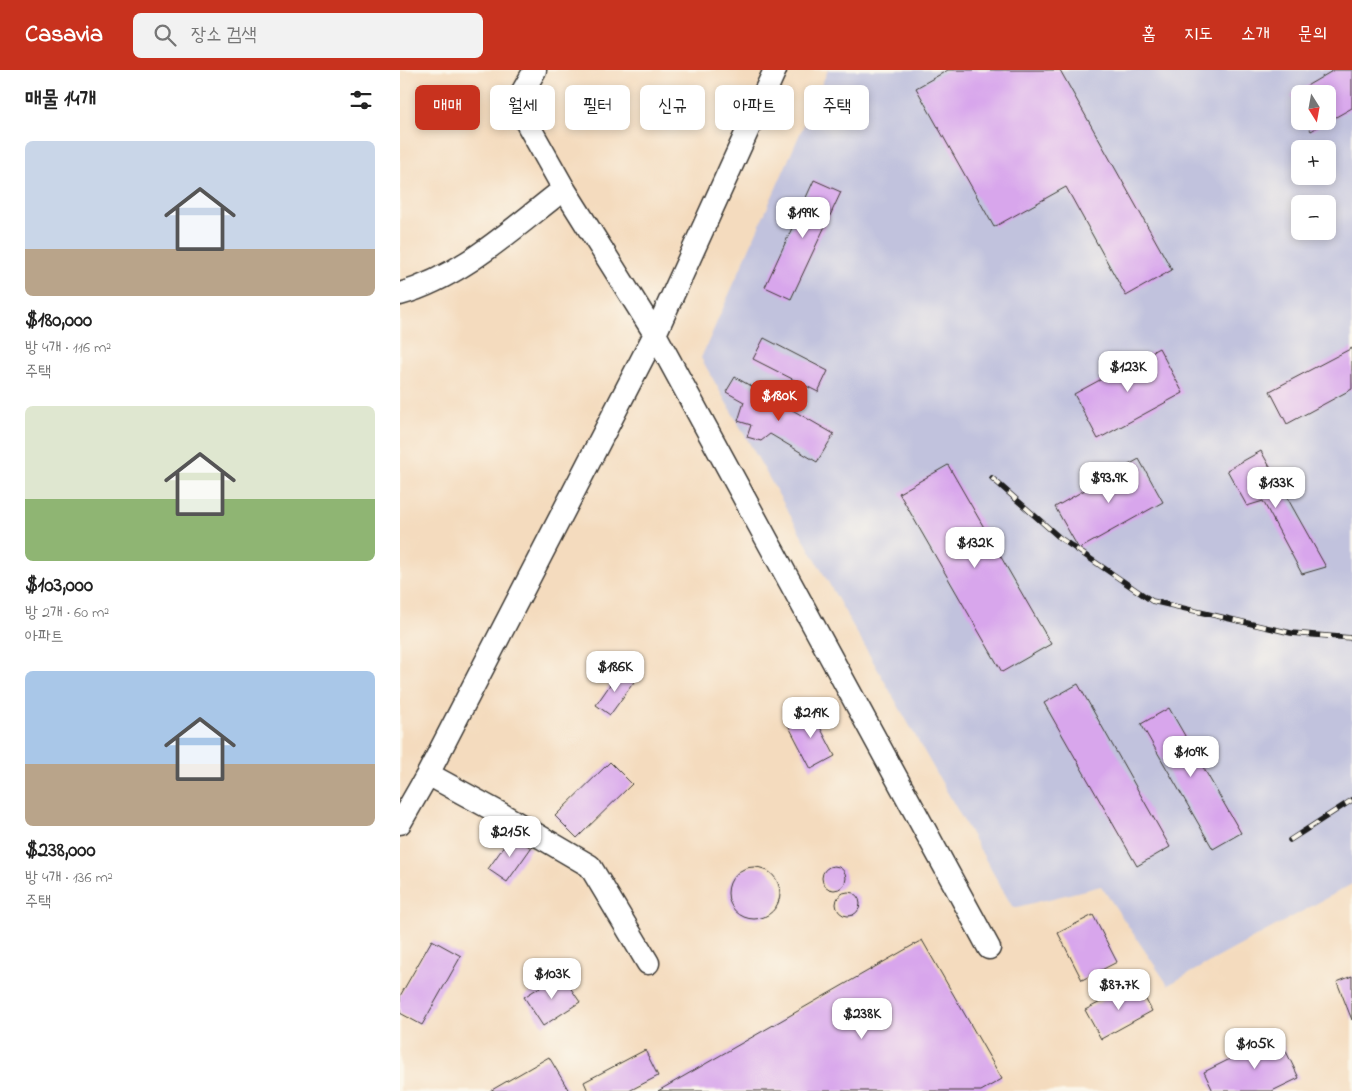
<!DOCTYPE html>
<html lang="ko">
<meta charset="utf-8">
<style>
body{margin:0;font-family:"Indie Flower","Poor Story",sans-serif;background:#f2f2f2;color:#222;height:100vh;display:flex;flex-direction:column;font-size:19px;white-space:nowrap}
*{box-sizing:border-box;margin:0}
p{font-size:16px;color:#767676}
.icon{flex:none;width:28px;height:28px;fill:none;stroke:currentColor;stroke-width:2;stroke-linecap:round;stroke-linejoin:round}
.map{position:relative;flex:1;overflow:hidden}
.side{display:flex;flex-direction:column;background:#fff;width:400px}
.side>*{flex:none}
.top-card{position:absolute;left:15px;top:15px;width:475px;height:45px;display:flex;gap:10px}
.needle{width:32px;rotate:169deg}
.fabs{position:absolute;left:891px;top:15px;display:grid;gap:10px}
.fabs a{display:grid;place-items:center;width:45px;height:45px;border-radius:8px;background:#fff;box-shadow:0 2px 8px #0003;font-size:25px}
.price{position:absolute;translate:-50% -42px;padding:0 11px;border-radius:10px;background:#fff;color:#222;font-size:16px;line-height:32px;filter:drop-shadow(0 1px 2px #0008)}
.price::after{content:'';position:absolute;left:50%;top:30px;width:15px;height:11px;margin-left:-8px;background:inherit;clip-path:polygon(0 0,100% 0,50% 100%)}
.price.on{background:#c8321e;color:#fff}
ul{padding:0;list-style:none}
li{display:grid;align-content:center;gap:10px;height:265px;padding:0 25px}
li span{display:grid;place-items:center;height:155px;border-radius:8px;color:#555}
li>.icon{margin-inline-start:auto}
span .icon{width:90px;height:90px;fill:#fffc;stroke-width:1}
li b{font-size:21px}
h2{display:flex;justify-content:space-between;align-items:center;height:60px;padding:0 25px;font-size:21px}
.chip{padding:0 18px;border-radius:8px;background:#fff;box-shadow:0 2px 8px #0003;font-size:18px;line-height:45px}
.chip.on{background:#c8321e;color:#fff}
header{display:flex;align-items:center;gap:30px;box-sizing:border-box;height:70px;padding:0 25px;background:#c8321e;color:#fff}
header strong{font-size:24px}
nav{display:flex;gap:28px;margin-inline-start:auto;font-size:18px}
.search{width:350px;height:45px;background:#f2f2f2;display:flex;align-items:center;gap:12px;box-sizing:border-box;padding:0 18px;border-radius:8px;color:#767676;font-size:19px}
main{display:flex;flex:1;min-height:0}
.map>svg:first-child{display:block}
.industrial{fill:#c1c2dd;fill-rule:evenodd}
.building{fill:#d8a6ec}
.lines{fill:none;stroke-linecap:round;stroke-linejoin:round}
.minor-casing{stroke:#3c3934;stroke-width:25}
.minor{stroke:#fff;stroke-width:22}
.rail-casing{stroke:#1c1c1c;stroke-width:5.5}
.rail{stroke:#fbf7ec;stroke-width:4;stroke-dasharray:11;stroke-linecap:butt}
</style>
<header>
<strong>Casavia</strong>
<div class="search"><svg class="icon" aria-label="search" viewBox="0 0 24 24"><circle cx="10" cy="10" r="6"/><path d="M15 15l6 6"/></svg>장소 검색</div>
<nav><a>홈</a><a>지도</a><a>소개</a><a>문의</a></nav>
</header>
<main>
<section class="side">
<h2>매물 14개<svg class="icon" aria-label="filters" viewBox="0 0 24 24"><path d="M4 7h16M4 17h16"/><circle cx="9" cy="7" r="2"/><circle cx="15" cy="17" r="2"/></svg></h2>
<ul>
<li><span style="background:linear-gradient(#c9d6e8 70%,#b9a48a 0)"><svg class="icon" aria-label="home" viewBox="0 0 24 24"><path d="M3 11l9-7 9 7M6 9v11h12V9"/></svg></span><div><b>$180,000</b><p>방 4개 · 116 m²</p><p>주택</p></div></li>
<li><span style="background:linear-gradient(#dfe7d0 60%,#8fb573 0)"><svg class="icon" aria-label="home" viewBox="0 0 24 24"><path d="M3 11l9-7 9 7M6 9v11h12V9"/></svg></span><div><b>$103,000</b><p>방 2개 · 60 m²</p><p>아파트</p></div></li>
<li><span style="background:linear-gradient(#a9c7e8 60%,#b9a48a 0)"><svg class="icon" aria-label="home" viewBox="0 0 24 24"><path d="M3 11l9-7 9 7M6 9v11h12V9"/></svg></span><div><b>$238,000</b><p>방 4개 · 136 m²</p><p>주택</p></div></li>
</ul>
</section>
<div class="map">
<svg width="952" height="1021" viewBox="0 0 952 1021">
<rect width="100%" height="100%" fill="#fbf7ec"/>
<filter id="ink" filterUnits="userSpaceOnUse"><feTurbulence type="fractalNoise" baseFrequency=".02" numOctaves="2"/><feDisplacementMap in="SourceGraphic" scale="10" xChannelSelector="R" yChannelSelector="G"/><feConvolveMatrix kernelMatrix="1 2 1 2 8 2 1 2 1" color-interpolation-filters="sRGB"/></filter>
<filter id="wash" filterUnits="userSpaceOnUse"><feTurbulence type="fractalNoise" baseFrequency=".0096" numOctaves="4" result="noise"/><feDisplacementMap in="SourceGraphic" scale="20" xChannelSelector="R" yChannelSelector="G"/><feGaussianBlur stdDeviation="1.12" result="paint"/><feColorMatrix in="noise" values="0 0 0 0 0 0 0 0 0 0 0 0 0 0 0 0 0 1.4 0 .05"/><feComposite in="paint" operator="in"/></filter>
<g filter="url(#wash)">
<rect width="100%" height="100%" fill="#f4dbbe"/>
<!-- industrial -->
<path class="industrial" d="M428,0H952V814L768,915L701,816L613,838L301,288ZM900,24H928V51H900ZM900,79H928V106H900ZM900,134H928V161H900Z"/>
<g id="blocks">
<!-- building -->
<path class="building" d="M548,0H660L772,200L726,226L666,117L594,157L516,18Z
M934,0H952V38L911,61L906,51H928V24H900V41L891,25Z
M414,110L441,122L391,229L365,217Z
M364,268L428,301L418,322L353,289Z
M759,278L783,323L698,369L674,324Z
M952,278V319L887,354L870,321Z
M335,307L434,364L417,392L370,364L361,371L347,367L351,355L338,351L344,332L326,322Z
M861,381L926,497L902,504L863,431L847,436L827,400Z
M739,389L763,432L679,479L655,437Z
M548,395L651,574L602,602L499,423Z
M219,602L234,612L210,645L196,635Z
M678,614L770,777L737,796L644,633Z
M769,638L841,763L813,779L741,654Z
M411,640L435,686L411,699L387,653Z
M210,692L232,714L177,768L155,746Z
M112,765L131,778L107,812L88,799Z
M422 808a12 12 0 1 1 24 0a12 12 0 1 1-24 0Z
M328 823a26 26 0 1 1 52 0a26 26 0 1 1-52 0Z
M436 834a12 12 0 1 1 24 0a12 12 0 1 1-24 0Z
M693,845L717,892L682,910L658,863Z
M32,870L61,886L22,955L0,943V926Z
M522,870L602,1009L581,1021H258Z
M161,904L180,932L143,956L124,927Z
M952,906V950L937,912Z
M737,913L752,941L701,969L685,940Z
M878,965L899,1008L872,1021H813L804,1002Z
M245,980L258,1006L229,1021H188L184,1012Z
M149,987L169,1021H90Z"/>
</g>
</g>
<g filter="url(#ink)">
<use href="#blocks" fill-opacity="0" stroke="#3c3934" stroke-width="1"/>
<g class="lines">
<defs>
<path id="minor" d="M135,0L123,21V39L128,55L164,119L255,264L589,878
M0,224C63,206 113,158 164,119
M28,704L103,745L190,796L248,893
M0,753L28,704L255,264L375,0"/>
</defs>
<!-- minor casing -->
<use href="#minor" class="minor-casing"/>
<!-- minor -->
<use href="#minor" class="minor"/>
<defs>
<path id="rail" d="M592,408L660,468L752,531L891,563L952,568
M890,770L952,730"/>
</defs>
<!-- rail casing -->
<use href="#rail" class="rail-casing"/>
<!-- rail -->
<use href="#rail" class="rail"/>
</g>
</g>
</svg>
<div class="fabs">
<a><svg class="needle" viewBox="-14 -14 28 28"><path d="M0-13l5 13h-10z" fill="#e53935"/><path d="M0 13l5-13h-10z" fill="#767676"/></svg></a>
<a>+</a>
<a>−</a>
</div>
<b class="price" style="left:403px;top:169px">$199K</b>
<b class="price" style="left:728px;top:323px">$123K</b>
<b class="price on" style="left:379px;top:352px">$180K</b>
<b class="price" style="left:709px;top:434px">$93.9K</b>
<b class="price" style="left:876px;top:439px">$133K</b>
<b class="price" style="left:575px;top:499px">$132K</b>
<b class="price" style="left:215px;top:623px">$186K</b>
<b class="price" style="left:411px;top:669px">$219K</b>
<b class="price" style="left:791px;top:708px">$109K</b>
<b class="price" style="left:110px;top:788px">$215K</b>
<b class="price" style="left:152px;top:930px">$103K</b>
<b class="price" style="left:719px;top:941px">$87.7K</b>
<b class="price" style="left:462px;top:970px">$238K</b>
<b class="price" style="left:855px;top:1000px">$105K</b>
<div class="top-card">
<a class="chip on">매매</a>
<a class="chip">월세</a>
<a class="chip">필터</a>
<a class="chip">신규</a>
<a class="chip">아파트</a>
<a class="chip">주택</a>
</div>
</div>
</main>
